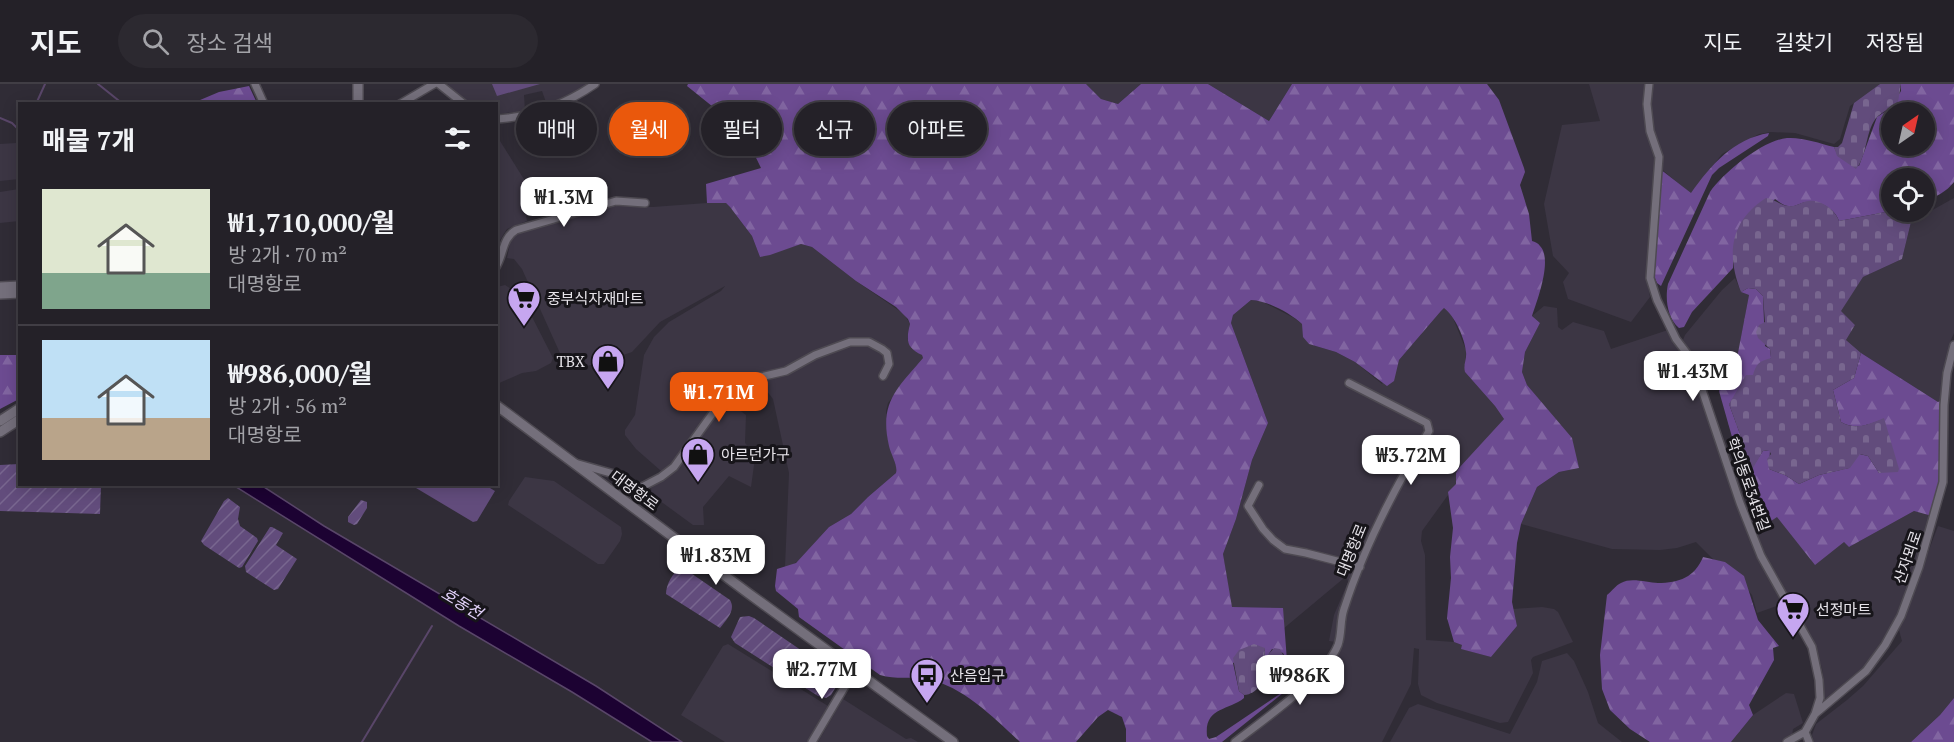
<!DOCTYPE html>
<html lang="ko">
<meta charset="utf-8">
<style>
body{margin:0;font-family:"PT Serif","Noto Sans KR",serif;background:#2c2930;color:#f1f3f6;height:100vh;display:flex;flex-direction:column;font-size:22px;white-space:nowrap}
*{box-sizing:border-box;margin:0}
p{font-size:20px;color:#a3a3a8}
.icon{flex:none;width:33px;height:33px;fill:none;stroke:currentColor;stroke-width:2;stroke-linecap:round;stroke-linejoin:round}
.map{position:relative;flex:1;overflow:hidden}
.sheet{position:absolute;left:18px;top:18px;width:480px;height:384px;display:flex;flex-direction:column;background:#242128;border-radius:0px;box-shadow:0 3px 15px #0003,0 0 0 2px #413e45}
.sheet>*{flex:none}
.hud{position:absolute;left:516px;top:18px;width:570px;height:54px;display:flex;gap:12px}
.needle{width:39px;rotate:34deg}
.controls{position:absolute;left:1881px;top:18px;display:grid;gap:12px}
.controls a{display:grid;place-items:center;width:54px;height:54px;border-radius:50%;background:#242128;box-shadow:0 3px 15px #0003,0 0 0 2px #413e45;font-size:30px}
.price{position:absolute;translate:-50% -51px;padding:0 14px;border-radius:12px;background:#fff;color:#222;font-size:20px;line-height:39px;filter:drop-shadow(0 2px 3px #0008)}
.price::after{content:'';position:absolute;left:50%;top:36px;width:18px;height:14px;margin-left:-9px;background:inherit;clip-path:polygon(0 0,100% 0,50% 100%)}
.price.selected{background:#ea580c;color:#fff}
ul{padding:0;list-style:none}
li{display:flex;align-items:center;gap:18px;height:150px;padding:0 24px}
li+li{border-top:2px solid #413e45}
li span{display:grid;place-items:center;flex:none;width:168px;height:120px;border-radius:0px;color:#555}
li>.icon{margin-inline-start:auto}
span .icon{width:72px;height:72px;fill:#fffc;stroke-width:1}
li b{font-size:26px}
h2{display:flex;justify-content:space-between;align-items:center;height:72px;padding:0 24px;font-size:26px}
.tag{padding:0 21px;border-radius:27px;background:#242128;box-shadow:0 3px 15px #0003,0 0 0 2px #413e45;font-size:21px;line-height:54px}
.tag.selected{background:#ea580c;color:#fff}
header{display:flex;align-items:center;gap:36px;box-sizing:border-box;height:84px;padding:0 30px;background:#242128;border-bottom:2px solid #413e45}
header strong{font-size:28px}
nav{display:flex;gap:33px;margin-inline-start:auto;font-size:21px}
.search{width:420px;height:54px;background:#2c2930;display:flex;align-items:center;gap:15px;box-sizing:border-box;padding:0 21px;border-radius:33px;color:#a3a3a8;font-size:22px}
.map>svg:first-child{display:block}
.built{fill:#3c3644}
.forest{fill:url(#forest-firs);fill-rule:evenodd}
.cemetery{fill:url(#cemetery-stones)}
.garden{fill:url(#garden-furrows)}
.pitch{fill:#624c7c}
.water{fill:#1c0232;stroke:#594669;stroke-width:1.5}
.lines{fill:none;stroke-linecap:round;stroke-linejoin:round}
.stream{stroke:#594669;stroke-width:2}
.street-casing{stroke:#4e4a52;stroke-width:10}
.secondary-casing{stroke:#4e4a52;stroke-width:12}
.street{stroke:#746f7b;stroke-width:7}
.secondary{stroke:#746f7b;stroke-width:9}
.labels{text-anchor:middle;dominant-baseline:central;stroke-width:6;stroke-linejoin:round;paint-order:stroke}
.poi-label{font-size:15px;fill:#e7e4ea;stroke:#17151a;text-anchor:start}
.street-label{font-size:15px;fill:#e7e4ea;stroke:#17151a}
.water-label{font-size:16px;font-style:italic;fill:#e1d1f9;stroke:#17151a}
</style>
<header>
<strong>지도</strong>
<div class="search"><svg class="icon" aria-label="search" viewBox="0 0 24 24"><circle cx="10" cy="10" r="6"/><path d="M15 15l6 6"/></svg>장소 검색</div>
<nav><a>지도</a><a>길찾기</a><a>저장됨</a></nav>
</header>
<div class="map">
<svg width="1954" height="658" viewBox="0 0 1954 658">
<defs>
<pattern id="forest-firs" width="22" height="20" patternUnits="userSpaceOnUse" patternTransform="scale(1.5)"><rect width="22" height="20" fill="#6c4b91"/><path d="M5 1l3.5 6h-7zM16 11l3.5 6h-7z" fill="#8165a1"/></pattern>
<pattern id="cemetery-stones" width="16" height="16" patternUnits="userSpaceOnUse" patternTransform="scale(1.5)"><rect width="16" height="16" fill="#624c7c"/><path d="M2 7V4a2 2 0 0 1 4 0v3zM10 15v-3a2 2 0 0 1 4 0v3z" fill="#78668f"/></pattern>
<pattern id="garden-furrows" width="10" height="10" patternUnits="userSpaceOnUse" patternTransform="scale(1.5)"><rect width="10" height="10" fill="#624c7c"/><path d="M-1 1l2-2M0 10L10 0M9 11l2-2" fill="none" stroke="#78668f"/></pattern>
</defs>
<rect width="100%" height="100%" fill="#302c36"/>
<!-- built -->
<path class="built" d="M449,0H588L562,16L547,21L542,7L524,11L525,27L497,30L496,20L469,19L447,1Z
M1086,0H1141L1118,20L1101,15Z
M1208,0H1292L1269,37Z
M1589,0H1880L1850,22L1840,55L1834,60L1795,49L1771,48L1759,50L1722,70L1691,110L1659,83L1652,126L1647,183V196L1650,213L1631,238L1568,215L1563,198L1569,189L1553,172L1544,120L1562,41L1600,37Z
M500,57L545,129H539L526,132L527,137L507,145L500,156L497,175L496,62Z
M16,59L19,95L0,97V60Z
M19,105V137L0,139V108Z
M1954,114V249L1950,258L1940,317L1938,318L1861,269L1846,256L1855,241L1840,227L1863,193L1902,175L1911,138Z
M707,119H726L730,123L752,152L760,173L801,160L812,163L856,197L904,230L910,240L907,254L911,264L922,271L923,274L888,319L886,327L888,355L896,382V389L868,413L851,430L829,443L799,476L791,482L785,483L789,389L773,315L763,302L738,325L746,331L745,359L753,368L754,381L751,403L729,392L703,423L704,441H693L652,411L651,404L668,393L636,365L625,351V346L635,331L644,271L654,253L669,238L721,207L725,202L660,238L632,268L602,278L575,285L568,282L564,278L522,185L514,175L507,174L511,155L519,149L533,144L616,122L653,123Z
M1735,194L1741,208L1749,211L1737,275L1715,272L1697,278L1683,256L1685,251L1722,206Z
M505,201L513,206L530,229L553,274L551,279L536,287L522,289L497,300V203Z
M1251,216L1263,218L1294,234L1302,240L1309,260L1336,268L1355,278L1382,300L1399,276L1441,227L1444,224L1447,225L1453,234L1466,266L1465,288L1495,322L1504,335L1457,396L1456,400L1422,447L1421,457L1425,471L1426,556L1454,558L1462,561V565L1491,573L1517,542L1513,525L1542,523L1554,525L1558,528L1573,558L1533,573L1531,576L1533,589L1508,638L1500,639L1437,619L1421,611L1418,600L1419,565L1414,564L1411,600L1382,658H1242L1294,616L1319,592L1342,563L1344,559L1329,557L1334,531L1348,498L1347,494H1344L1283,545V524L1231,523L1223,470L1236,435L1252,376L1268,339L1231,239L1233,231Z
M1544,222L1557,224L1558,243L1562,246L1573,238L1604,247L1611,265L1668,246L1688,275L1738,423L1785,519L1757,529L1752,511L1725,478L1714,476L1696,458L1677,464L1660,466L1612,465L1521,440L1537,403L1559,388L1579,384L1541,318L1527,301L1522,288L1525,268L1540,239L1532,232Z
M525,393L554,397L621,443L622,450L620,457L604,480H598L508,421L509,417Z
M1914,427L1932,432L1895,538L1864,583L1852,595L1827,615L1822,614L1824,599L1822,584L1815,563L1795,523L1762,469L1755,448L1777,432L1844,458L1849,463Z
M1938,442L1954,447V614L1940,631L1911,658H1814L1812,651L1816,640L1847,616L1863,602L1902,557L1899,546Z
M728,560L828,622L807,658H725L681,631L723,562Z
M1567,569L1574,577L1588,608L1598,639L1622,658H1390L1409,624L1418,620L1510,650L1537,598L1542,577Z
M1786,609L1794,610L1803,639L1793,645L1792,652L1782,658H1731L1753,631Z
M843,615L906,655L911,654L918,658H818Z"/>
<!-- forest -->
<path class="forest" d="M688,0H1086L1101,15L1118,20L1141,0H1208L1269,37L1292,0H1487L1499,16L1524,84L1525,88L1520,101L1529,130L1532,157C1535,158 1538,159 1540,162C1553,175 1537,217 1532,232L1540,239L1525,268L1522,288L1527,301L1572,354L1579,384L1559,388L1537,403L1521,440L1517,459L1512,518L1517,542L1491,573L1461,565L1462,561L1454,558L1447,534L1451,494L1450,473L1453,444L1448,408L1456,400V389L1459,384L1504,335L1495,322L1465,288C1463,281 1467,275 1466,268C1465,255 1455,232 1444,224L1441,227L1399,276L1394,297L1387,302L1355,278L1336,268L1309,260L1303,253L1302,240C1290,229 1268,217 1251,216L1233,231L1231,239L1268,339L1252,376L1236,435L1223,470L1232,523L1283,524L1287,577L1283,569L1272,565L1268,571L1270,583L1268,585L1264,576L1265,564L1233,579L1239,607L1244,611V614C1228,627 1204,623 1207,652L1209,655L1216,653L1293,601L1222,658H1126V645L1122,633L1108,626L1098,633L1076,658H1020C994,634 963,602 927,595C911,592 896,596 880,591L799,533L798,525L776,507L775,502L777,485L796,479L829,443L851,430L868,413L896,389C898,381 891,371 889,362C879,318 897,305 923,274L922,271C906,264 906,256 910,240L908,235L896,223L856,197L812,163L801,160L770,171L760,173L752,152L730,123L726,119H707L706,100L761,84L743,47L687,2Z
M1901,0H1954V98C1946,108 1936,113 1925,117L1924,94H1892L1891,127L1839,137C1835,124 1820,117 1807,118C1800,118 1795,124 1788,122C1784,122 1779,118 1775,115L1733,164V184L1692,228L1684,243L1679,244C1667,234 1665,214 1668,200L1710,108C1723,89 1763,56 1787,54C1802,53 1819,59 1834,63L1838,72L1859,82L1877,33L1891,24L1901,7ZM1892,28H1924V62H1892Z
M249,2L257,19H193L219,8Z
M1769,49L1768,52L1719,84L1712,91L1661,202L1657,199L1654,192V166L1660,85L1691,109C1711,81 1733,55 1769,49Z
M1748,204L1756,205L1763,212L1765,262L1770,265L1771,274L1729,320L1744,361L1749,388L1763,367L1770,366L1769,385L1785,391L1799,400L1819,391L1849,384L1859,370L1868,372L1879,389L1884,335C1869,340 1856,347 1841,338L1833,306L1854,294L1861,269L1938,318L1940,317L1941,394L1932,432L1914,427L1849,463L1844,458L1815,481L1777,433L1759,445L1754,442L1731,360L1732,353L1719,307L1725,294L1722,272L1737,274L1749,211L1741,208Z
M0,271H20L19,315L0,325Z
M1703,473L1725,478L1744,492L1758,536L1779,562L1773,564L1774,576L1749,621L1753,631L1731,658H1650L1630,645L1610,626L1602,605L1600,571L1607,511C1611,508 1616,501 1621,499C1632,493 1647,499 1658,499C1679,499 1695,493 1703,473Z
M1954,614V658H1911L1940,631Z"/>
<!-- cemetery -->
<path class="cemetery" d="M1880,0H1901L1898,18C1892,23 1884,27 1878,32C1865,45 1868,71 1856,85L1837,72L1834,63H1838L1842,59L1854,19Z
M1766,114C1775,115 1781,122 1789,122C1796,123 1801,118 1808,117C1821,115 1835,126 1839,137L1891,127L1924,128L1925,117L1926,116L1930,128L1911,138L1902,175L1863,193L1841,227L1855,241L1846,256L1861,269L1854,294L1833,306L1841,338C1856,347 1869,340 1884,334L1899,385L1898,388L1879,389L1868,372L1860,370L1850,384L1819,391L1799,400L1785,391L1769,385L1767,375L1771,370L1769,366L1763,367L1750,389L1744,361L1729,320L1746,291H1753C1756,280 1759,277 1771,274L1770,265L1758,254L1756,248L1759,241L1765,238L1763,212L1756,205L1748,204L1741,208C1726,170 1730,137 1766,114Z
M1254,560L1265,564L1264,576L1268,585L1270,583L1268,571L1274,564L1280,565L1288,581C1282,584 1275,585 1270,589C1261,598 1258,610 1244,611L1239,607L1233,574L1239,566Z"/>
<!-- garden -->
<path class="garden" d="M19,380L20,400L101,401L100,430L0,427V381Z
M228,414L240,423L238,435L240,442L257,454L258,457L242,483L239,484L204,461L201,457L224,417Z
M361,416L367,418V424L357,440L354,441L348,438V433Z
M270,443H272L283,449L276,461L297,475L278,505L274,506L246,488L245,482Z
M682,483L730,516C736,526 727,535 720,544L666,510C666,501 673,487 682,483Z
M749,532L754,534L836,590L839,598L831,611L826,614L818,612L735,559L731,553L740,533Z"/>
<!-- pitch -->
<path class="pitch" d="M492,0H540L497,12Z
M411,401H485L495,407L477,437L473,438Z"/>
<!-- water -->
<path class="water" d="M233,401H261L324,442L596,602L682,658H652L572,608L459,542Z"/>
<g class="lines">
<!-- stream -->
<path class="stream" d="M98,0L123,20
M36,20L45,0
M0,34L12,39L20,47
M362,658L432,542"/>
<defs>
<path id="street" d="M255,0L264,20
M439,0L464,20
M1649,0L1647,20L1650,47L1659,73L1650,194L1657,216L1676,255L1692,276L1740,419L1761,472L1812,563L1819,596L1820,614L1815,630
M400,20L434,0
M496,35C532,33 566,20 595,0
M496,183C504,170 502,154 516,146L616,117L645,119
M575,379L614,390L638,405L661,393L674,383L723,315L744,297L786,287L815,271L850,258H869L882,265L887,269L889,280L883,292
M1259,401L1248,422L1263,445L1273,456L1285,465L1306,469L1360,483
M812,658L854,587
M1235,658C1263,636 1325,594 1338,561C1342,550 1340,536 1344,525C1364,462 1395,403 1429,347L1427,339L1349,299
M1787,658L1805,648
M1809,658L1805,648L1815,630L1866,587L1885,561L1901,532L1919,483L1943,398L1944,321L1947,289L1954,261"/>
<path id="secondary" d="M358,20V0
M0,203L20,202
M0,210L20,209
M496,321L748,509L953,658
M0,337L20,324
M0,348L20,335"/>
</defs>
<!-- street casing -->
<use href="#street" class="street-casing"/>
<!-- secondary casing -->
<use href="#secondary" class="secondary-casing"/>
<!-- street -->
<use href="#street" class="street"/>
<!-- secondary -->
<use href="#secondary" class="secondary"/>
</g>
<!-- icons -->
<defs>
<symbol id="supermarket-pin" viewBox="-11 -11 22 30"><path d="M0 17L-7.5 6A9.5 9.5 0 1 1 7.5 6Z" fill="#c6a6f0" stroke="#17151a"/><path d="M-6-5.5h2.5l.6 2H6L4.5 2H-2.5L-4.4-4H-6ZM-1.5 3.2a1.3 1.3 0 1 0 .1 0ZM3 3.2a1.3 1.3 0 1 0 .1 0Z" fill="#111"/></symbol>
<symbol id="shop-pin" viewBox="-11 -11 22 30"><path d="M0 17L-7.5 6A9.5 9.5 0 1 1 7.5 6Z" fill="#c6a6f0" stroke="#17151a"/><path d="M-5-2.5h2.3a2.7 3.5 0 0 1 5.4 0H5L5.5 6h-11ZM-1.5-2.5h3a1.5 2.3 0 0 0-3 0Z" fill="#111"/></symbol>
<symbol id="bus-pin" viewBox="-11 -11 22 30"><path d="M0 17L-7.5 6A9.5 9.5 0 1 1 7.5 6Z" fill="#c6a6f0" stroke="#17151a"/><path d="M-5-6H5V4H4V6H2V4H-2V6H-4V4H-5ZM-3.5-4V0h7V-4ZM-3.5 1.2v1.5H-2V1.2ZM2 1.2v1.5H3.5V1.2Z" fill="#111"/></symbol>
</defs>
<g fill-rule="evenodd">
<use href="#supermarket-pin" x="505" y="195" width="38" height="52"/>
<use href="#shop-pin" x="589" y="258" width="38" height="52"/>
<use href="#shop-pin" x="679" y="351" width="38" height="52"/>
<use href="#supermarket-pin" x="1774" y="506" width="38" height="52"/>
<use href="#bus-pin" x="908" y="572" width="38" height="52"/>
</g>
<g class="labels">
<!-- poi labels -->
<g class="poi-label">
<text x="547" y="214">중부식자재마트</text>
<text x="585" y="277" text-anchor="end">TBX</text>
<text x="721" y="370">아르던가구</text>
<text x="1816" y="525">선정마트</text>
<text x="950" y="591">산음입구</text>
</g>
<!-- street labels -->
<g class="street-label">
<text transform="translate(1749 400) rotate(70)">학의동로34번길</text>
<text transform="translate(635 406) rotate(37)">대명항로</text>
<text transform="translate(1351 466) rotate(-68)">대명항로</text>
<text transform="translate(1907 473) rotate(-71)">산자뫼로</text>
</g>
<!-- water labels -->
<g class="water-label">
<text transform="translate(462 519) rotate(31)">호동천</text>
</g>
</g>
</svg>
<div class="controls">
<a><svg class="needle" viewBox="-14 -14 28 28"><path d="M0-13l5 13h-10z" fill="#e53935"/><path d="M0 13l5-13h-10z" fill="#a3a3a8"/></svg></a>
<a><svg class="icon" aria-label="locate" viewBox="0 0 24 24"><circle cx="12" cy="12" r="6"/><path d="M12 2v4M12 18v4M2 12h4M18 12h4"/></svg></a>
</div>
<b class="price" style="left:564px;top:144px">₩1.3M</b>
<b class="price" style="left:1693px;top:318px">₩1.43M</b>
<b class="price selected" style="left:719px;top:339px">₩1.71M</b>
<b class="price" style="left:1411px;top:402px">₩3.72M</b>
<b class="price" style="left:716px;top:502px">₩1.83M</b>
<b class="price" style="left:822px;top:616px">₩2.77M</b>
<b class="price" style="left:1300px;top:622px">₩986K</b>
<div class="hud">
<a class="tag">매매</a>
<a class="tag selected">월세</a>
<a class="tag">필터</a>
<a class="tag">신규</a>
<a class="tag">아파트</a>
</div>
<section class="sheet">
<h2>매물 7개<svg class="icon" aria-label="filters" viewBox="0 0 24 24"><path d="M4 7h16M4 17h16"/><circle cx="9" cy="7" r="2"/><circle cx="15" cy="17" r="2"/></svg></h2>
<ul>
<li><span style="background:linear-gradient(#dfe7d0 70%,#7fa58c 0)"><svg class="icon" aria-label="home" viewBox="0 0 24 24"><path d="M3 11l9-7 9 7M6 9v11h12V9"/></svg></span><div><b>₩1,710,000/월</b><p>방 2개 · 70 m²</p><p>대명항로</p></div></li>
<li><span style="background:linear-gradient(#bfe0f5 65%,#b9a48a 0)"><svg class="icon" aria-label="home" viewBox="0 0 24 24"><path d="M3 11l9-7 9 7M6 9v11h12V9"/></svg></span><div><b>₩986,000/월</b><p>방 2개 · 56 m²</p><p>대명항로</p></div></li>
</ul>
</section>
</div>
